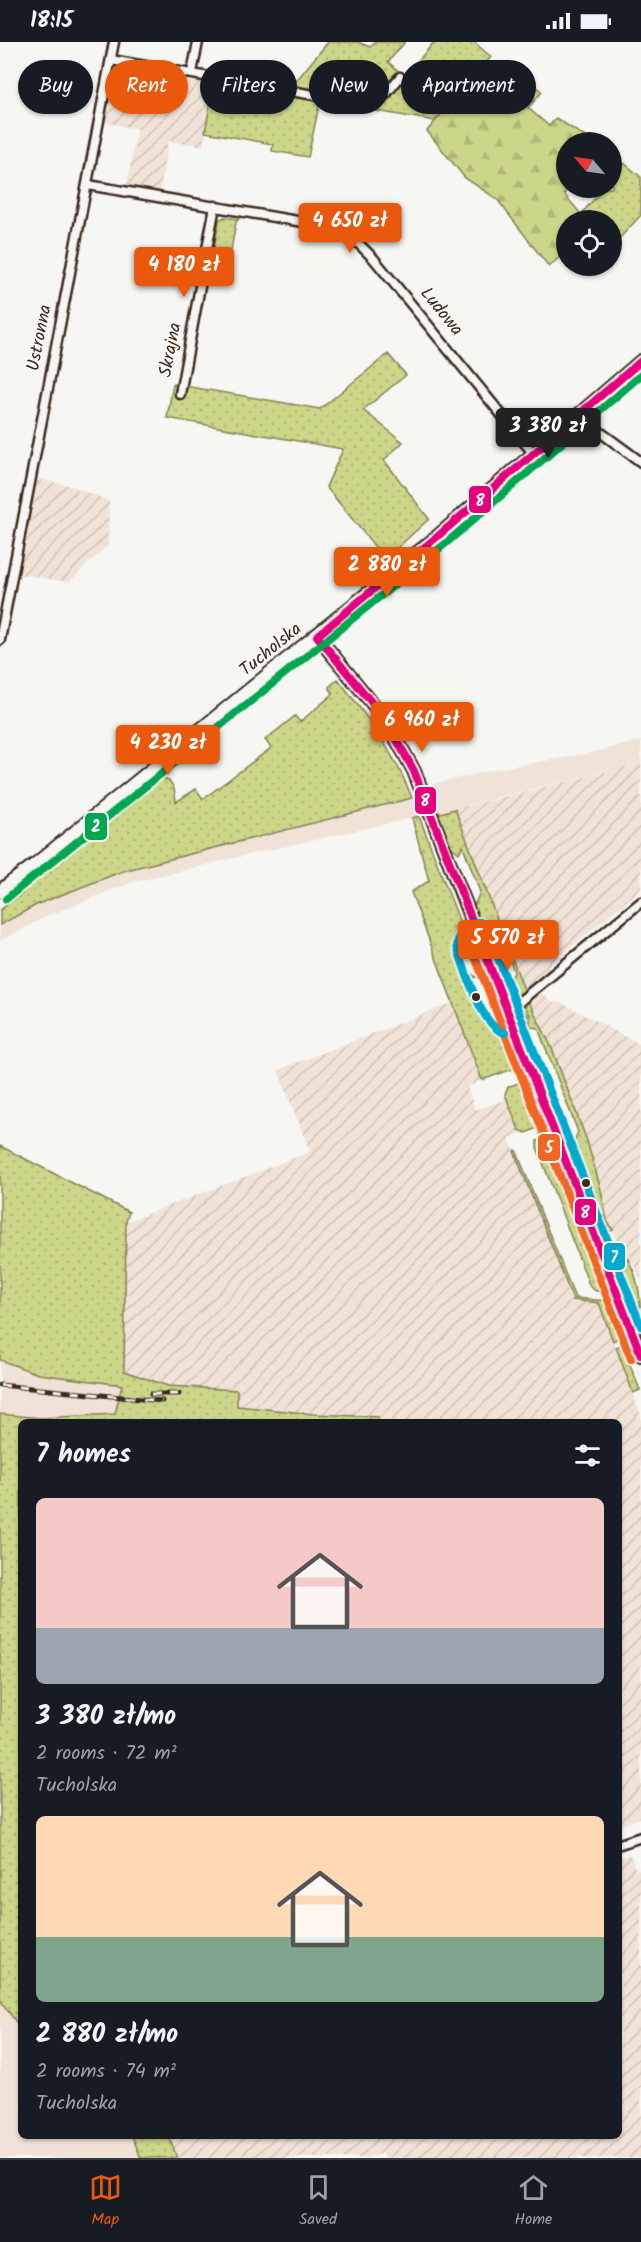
<!DOCTYPE html>
<meta charset="utf-8">
<style>
body{margin:0;font-family:Kalam,sans-serif;background:#242831;color:#f1f3f6;height:100vh;display:flex;flex-direction:column;font-size:22px;white-space:nowrap}
*{box-sizing:border-box;margin:0}
p{font-size:20px;color:#9ea1a6}
.icon{flex:none;width:33px;height:33px;fill:none;stroke:currentColor;stroke-width:2;stroke-linecap:round;stroke-linejoin:round}
.map{position:relative;flex:1;overflow:hidden}
.panel{position:absolute;left:18px;top:1377px;width:604px;height:720px;display:flex;flex-direction:column;background:#171b24;border-radius:9px;box-shadow:0 2px 4px #0004}
.panel>*{flex:none}
.banner{position:absolute;left:18px;top:18px;width:606px;height:54px;display:flex;gap:12px}
.needle{width:39px;rotate:299deg}
.controls{position:absolute;left:556px;top:90px;display:grid;gap:12px}
.controls a{display:grid;place-items:center;width:66px;height:66px;border-radius:50%;background:#171b24;box-shadow:0 2px 4px #0004;font-size:30px}
.price{position:absolute;translate:-50% -51px;padding:0 14px;border-radius:6px;background:#ea580c;color:#fff;font-size:20px;line-height:39px;filter:drop-shadow(0 2px 3px #0008)}
.price::after{content:'';position:absolute;left:50%;top:36px;width:18px;height:14px;margin-left:-9px;background:inherit;clip-path:polygon(0 0,100% 0,50% 100%)}
.price.active{background:#222;color:#fff}
ul{padding:0;list-style:none}
li{display:grid;align-content:center;gap:12px;height:318px;padding:0 18px}
li span{display:grid;place-items:center;height:186px;border-radius:9px;color:#555}
li>.icon{margin-inline-start:auto}
span .icon{width:108px;height:108px;fill:#fffc;stroke-width:1}
li b{font-size:26px}
h2{display:flex;justify-content:space-between;align-items:center;height:72px;padding:0 18px;font-size:26px}
.pill{padding:0 21px;border-radius:27px;background:#171b24;box-shadow:0 2px 4px #0004;font-size:21px;line-height:54px}
.pill.active{background:#ea580c;color:#fff}
.status{display:flex;justify-content:space-between;align-items:center;height:42px;padding:0 30px;background:#171b24;direction:ltr}
.status svg{height:16px;fill:currentColor}
.tabs{display:flex;justify-content:space-around;align-items:center;height:84px;border-top:2px solid #363941;background:#171b24;font-size:16px;color:#9ea1a6}
.tabs a{display:grid;justify-items:center;gap:3px}
.tabs .active{color:#ea580c}
.map>svg:first-child{display:block}
.built{fill:#f0e2d6}
.industrial{fill:url(#industrial-furrows)}
.green{fill:url(#green-dots);stroke:#848054;stroke-width:1.5}
.forest{fill:url(#forest-firs);stroke:#848054;stroke-width:1.5}
.lines{fill:none;stroke-linecap:round;stroke-linejoin:round}
.street-casing{stroke:#3b2a1e;stroke-width:13}
.secondary-casing{stroke:#3b2a1e;stroke-width:16}
.street{stroke:#f6f6f2;stroke-width:8}
.secondary{stroke:#f6f6f2;stroke-width:12}
.rail-casing{stroke:#3b2a1e;stroke-width:5}
.rail{stroke:#f6f6f2;stroke-width:3;stroke-dasharray:9;stroke-linecap:butt}
.bus-1-casing{stroke:#f6f6f2;stroke-width:12}
.bus-2-casing{stroke:#f6f6f2;stroke-width:12}
.bus-3-casing{stroke:#f6f6f2;stroke-width:12}
.bus-4-casing{stroke:#f6f6f2;stroke-width:12}
.bus-1{stroke:#e5007d;stroke-width:8}
.bus-2{stroke:#00a651;stroke-width:8}
.bus-3{stroke:#f26522;stroke-width:8}
.bus-4{stroke:#00a9ce;stroke-width:8}
.bus-dot{fill:#3b2a1e;stroke:#f6f6f2;stroke-width:2}
.labels{text-anchor:middle;dominant-baseline:central;stroke-width:6;stroke-linejoin:round;paint-order:stroke}
.street-label{font-size:18px;fill:#3b2a1e;stroke:#f6f6f2}
.line-badge{stroke:#f6f6f2;stroke-width:2}
.badge-label{font-size:16px;text-anchor:middle;font-weight:bold;fill:#fff}
</style>
<div class="status"><b>18:15</b><svg viewBox="0 0 49 12"><path d="M0 12V9h3v3zM5 12V6h3v6zM10 12V3h3v9zM15 12V0h3v12zM26 1h20v11H26zM47 4h2v5h-2z"/></svg></div>
<div class="map">
<svg width="641" height="2116" viewBox="0 0 641 2116">
<defs>
<pattern id="industrial-furrows" width="10" height="10" patternUnits="userSpaceOnUse" patternTransform="scale(1.5)"><rect width="10" height="10" fill="#f0e2d6"/><path d="M-1 1l2-2M0 10L10 0M9 11l2-2" fill="none" stroke="#cfc2b7"/></pattern>
<pattern id="green-dots" width="8" height="8" patternUnits="userSpaceOnUse" patternTransform="scale(1.5)"><rect width="8" height="8" fill="#ccd689"/><path d="M2 2h.1M6 6h.1" fill="none" stroke="#b0b876" stroke-width="1.8" stroke-linecap="round"/></pattern>
<pattern id="forest-firs" width="22" height="20" patternUnits="userSpaceOnUse" patternTransform="scale(1.5)"><rect width="22" height="20" fill="#ccd689"/><path d="M5 1l3.5 6h-7zM16 11l3.5 6h-7z" fill="#b0b876"/></pattern>
</defs>
<rect width="100%" height="100%" fill="#f6f6f2"/>
<filter id="ink" filterUnits="userSpaceOnUse"><feTurbulence type="fractalNoise" baseFrequency=".0167" numOctaves="2"/><feDisplacementMap in="SourceGraphic" scale="12" xChannelSelector="R" yChannelSelector="G"/><feConvolveMatrix kernelMatrix="1 2 1 2 8 2 1 2 1" color-interpolation-filters="sRGB"/></filter>
<g filter="url(#ink)">
<!-- built -->
<path class="built" d="M641,699V721L515,751L437,772L430,743L501,726L581,713Z
M412,756L419,774L412,776L234,816L130,841L47,874L0,899V883L38,862L123,829Z
M0,1319L38,1332L122,1342L115,1372L41,1376L0,1372Z
M0,1959L21,1987V2094H132L141,2116H0Z"/>
<!-- industrial -->
<path class="industrial" d="M123,26L214,42L203,104L168,99L160,149L127,144L137,87L104,80L111,44Z
M34,436L71,444L109,459L108,503L69,540L17,532Z
M641,721V847L548,924L551,929L525,950L455,767Z
M542,951L552,961L560,960L641,1003V1238L629,1213L618,1201L607,1179L601,1148L587,1099L551,1004L529,960Z
M452,961L482,1038L467,1045L475,1068L507,1057L520,1091L509,1096L573,1258L599,1261L641,1374V1775L620,1784V1380H378V1375L313,1372L237,1363L236,1348L168,1344L124,1329L126,1180L310,1110L278,1028Z
M630,1812L636,1828L641,1826V2116H385L382,2111L367,2116H177L169,2094H620V1815Z"/>
<!-- green -->
<path class="green" d="M328,0H358L370,5L375,0H405L388,20L401,31C395,37 389,48 382,52C362,64 313,49 291,45Z
M434,0H474L491,15L435,79L376,69Z
M214,42L320,59L308,115L272,109L273,102L205,90Z
M624,121L641,135V173L612,204V178H586L581,172L604,146H612V136Z
M224,175L239,177L236,180L229,220L212,217L219,178Z
M388,312L406,333L363,368L403,400L384,418L429,477L385,517L326,445L343,407L167,376L173,342L320,367Z
M338,637C368,676 394,709 412,756L123,829L38,862L0,883V868L21,853L32,840L160,736C174,737 175,748 176,760L196,747L203,757L271,706L265,698L295,674L300,680L333,652L329,645Z
M420,762L468,884L464,896L463,878Z
M455,767L525,950L517,957L510,956L506,950L514,930L499,887L494,891L489,884L479,880L474,864L480,850L463,804L459,811L450,804L437,772Z
M419,774L459,878L458,898L462,901L458,911L459,919L476,935L472,936L474,942L471,944L479,966L483,965L488,976L504,997L515,1023L513,1027L482,1038L411,850L429,839L412,776Z
M529,960L551,1004L587,1099L601,1148L607,1179L613,1188L604,1193C593,1186 593,1168 590,1156L593,1154L573,1102L578,1090L538,986L530,985V973L525,964Z
M522,965L528,973L526,988L521,986C516,980 517,971 522,965Z
M518,1041H522L539,1085L526,1091L519,1088L505,1052L508,1045Z
M543,1097L603,1250L596,1249L590,1245L537,1105V1099Z
M0,1104L129,1170L126,1180L124,1329L168,1344L237,1348V1364L313,1372L378,1375V1380H21V1987L0,1958V1372L41,1376L115,1372L122,1343L38,1332L0,1318Z
M516,1108L575,1256L606,1259L620,1295L613,1299L599,1261L573,1258L514,1109Z
M561,1127L607,1240L606,1246L560,1128Z
M618,1201C641,1233 641,1255 641,1295L638,1293L605,1207Z
M622,1303L640,1348L633,1351L616,1305Z
M132,2094H169L177,2116H141Z"/>
<!-- forest -->
<path class="forest" d="M485,21L505,38L517,24L542,50L528,66L549,84L556,76L593,100H567V146H569L564,152L586,178H567V208L549,225L497,157L465,136L427,89Z"/>
<g class="lines">
<defs>
<path id="street" d="M111,18L366,62H374L386,52L400,35
M192,31L198,0
M88,143L309,181L342,193L358,201L374,217L533,411
M180,352L215,164
M577,373L641,420
M0,598L114,0
M508,969L641,860
M620,1802L641,1795"/>
<path id="secondary" d="M317,594L386,678L414,729L641,1313
M0,849L37,821L438,494L641,319"/>
</defs>
<!-- street casing -->
<use href="#street" class="street-casing"/>
<!-- secondary casing -->
<use href="#secondary" class="secondary-casing"/>
<!-- street -->
<use href="#street" class="street"/>
<!-- secondary -->
<use href="#secondary" class="secondary"/>
<defs>
<path id="rail" d="M0,1343L162,1359
M151,1352H179"/>
</defs>
<!-- rail casing -->
<use href="#rail" class="rail-casing"/>
<!-- rail -->
<use href="#rail" class="rail"/>
<defs>
<path id="bus-1" d="M317,594L386,678L414,729L641,1313
M317,594L438,494L641,319"/>
<path id="bus-2" d="M6,857L445,502L641,333"/>
<path id="bus-3" d="M467,894L631,1317"/>
<path id="bus-4" d="M522,978L641,1284
M505,991C481,986 465,926 457,905C457,892 467,879 480,880L486,885L520,973"/>
</defs>
<!-- bus-1 casing -->
<use href="#bus-1" class="bus-1-casing"/>
<!-- bus-2 casing -->
<use href="#bus-2" class="bus-2-casing"/>
<!-- bus-3 casing -->
<use href="#bus-3" class="bus-3-casing"/>
<!-- bus-4 casing -->
<use href="#bus-4" class="bus-4-casing"/>
<!-- bus-1 -->
<use href="#bus-1" class="bus-1"/>
<!-- bus-2 -->
<use href="#bus-2" class="bus-2"/>
<!-- bus-3 -->
<use href="#bus-3" class="bus-3"/>
<!-- bus-4 -->
<use href="#bus-4" class="bus-4"/>
</g>
</g>
<!-- markers -->
<g class="bus-dot">
<circle cx="476" cy="955" r="5"/>
<circle cx="586" cy="1141" r="5"/>
</g>
<g class="labels">
<!-- street labels -->
<g class="street-label">
<text transform="translate(441 270) rotate(51)">Ludowa</text>
<text transform="translate(40 296) rotate(-79)">Ustronna</text>
<text transform="translate(171 308) rotate(-79)">Skrajna</text>
<text transform="translate(271 608) rotate(-39)">Tucholska</text>
</g>
</g>
<g class="line-badge">
<rect x="468" y="443" width="24" height="29" rx="6" fill="#e5007d"/>
<rect x="414" y="744" width="23" height="29" rx="6" fill="#e5007d"/>
<rect x="84" y="770" width="24" height="29" rx="6" fill="#00a651"/>
<rect x="537" y="1091" width="24" height="29" rx="6" fill="#f26522"/>
<rect x="574" y="1156" width="23" height="28" rx="6" fill="#e5007d"/>
<rect x="603" y="1200" width="23" height="29" rx="6" fill="#00a9ce"/>
</g>
<g class="badge-label">
<text x="480" y="464">8</text>
<text x="425" y="764">8</text>
<text x="96" y="790">2</text>
<text x="549" y="1111">5</text>
<text x="585" y="1176">8</text>
<text x="614" y="1221">7</text>
</g>
</svg>
<div class="controls">
<a><svg class="needle" viewBox="-14 -14 28 28"><path d="M0-13l5 13h-10z" fill="#e53935"/><path d="M0 13l5-13h-10z" fill="#9ea1a6"/></svg></a>
<a><svg class="icon" aria-label="locate" viewBox="0 0 24 24"><circle cx="12" cy="12" r="6"/><path d="M12 2v4M12 18v4M2 12h4M18 12h4"/></svg></a>
</div>
<b class="price" style="left:350px;top:212px">4 650 zł</b>
<b class="price" style="left:184px;top:256px">4 180 zł</b>
<b class="price active" style="left:548px;top:417px">3 380 zł</b>
<b class="price" style="left:387px;top:556px">2 880 zł</b>
<b class="price" style="left:422px;top:711px">6 960 zł</b>
<b class="price" style="left:168px;top:734px">4 230 zł</b>
<b class="price" style="left:508px;top:929px">5 570 zł</b>
<div class="banner">
<a class="pill">Buy</a>
<a class="pill active">Rent</a>
<a class="pill">Filters</a>
<a class="pill">New</a>
<a class="pill">Apartment</a>
</div>
<section class="panel">
<h2>7 homes<svg class="icon" aria-label="filters" viewBox="0 0 24 24"><path d="M4 7h16M4 17h16"/><circle cx="9" cy="7" r="2"/><circle cx="15" cy="17" r="2"/></svg></h2>
<ul>
<li><span style="background:linear-gradient(#f6c9c9 70%,#9aa5b1 0)"><svg class="icon" aria-label="home" viewBox="0 0 24 24"><path d="M3 11l9-7 9 7M6 9v11h12V9"/></svg></span><div><b>3 380 zł/mo</b><p>2 rooms · 72 m²</p><p>Tucholska</p></div></li>
<li><span style="background:linear-gradient(#ffd9b3 65%,#7fa58c 0)"><svg class="icon" aria-label="home" viewBox="0 0 24 24"><path d="M3 11l9-7 9 7M6 9v11h12V9"/></svg></span><div><b>2 880 zł/mo</b><p>2 rooms · 74 m²</p><p>Tucholska</p></div></li>
</ul>
</section>
</div>
<nav class="tabs">
<a class="active"><svg class="icon" aria-label="map" viewBox="0 0 24 24"><path d="M3 6l6-2 6 2 6-2v14l-6 2-6-2-6 2zM9 4v14M15 6v14"/></svg>Map</a>
<a><svg class="icon" aria-label="saved" viewBox="0 0 24 24"><path d="M7 4h10v16l-5-4-5 4z"/></svg>Saved</a>
<a><svg class="icon" aria-label="home" viewBox="0 0 24 24"><path d="M3 11l9-7 9 7M6 9v11h12V9"/></svg>Home</a>
</nav>
